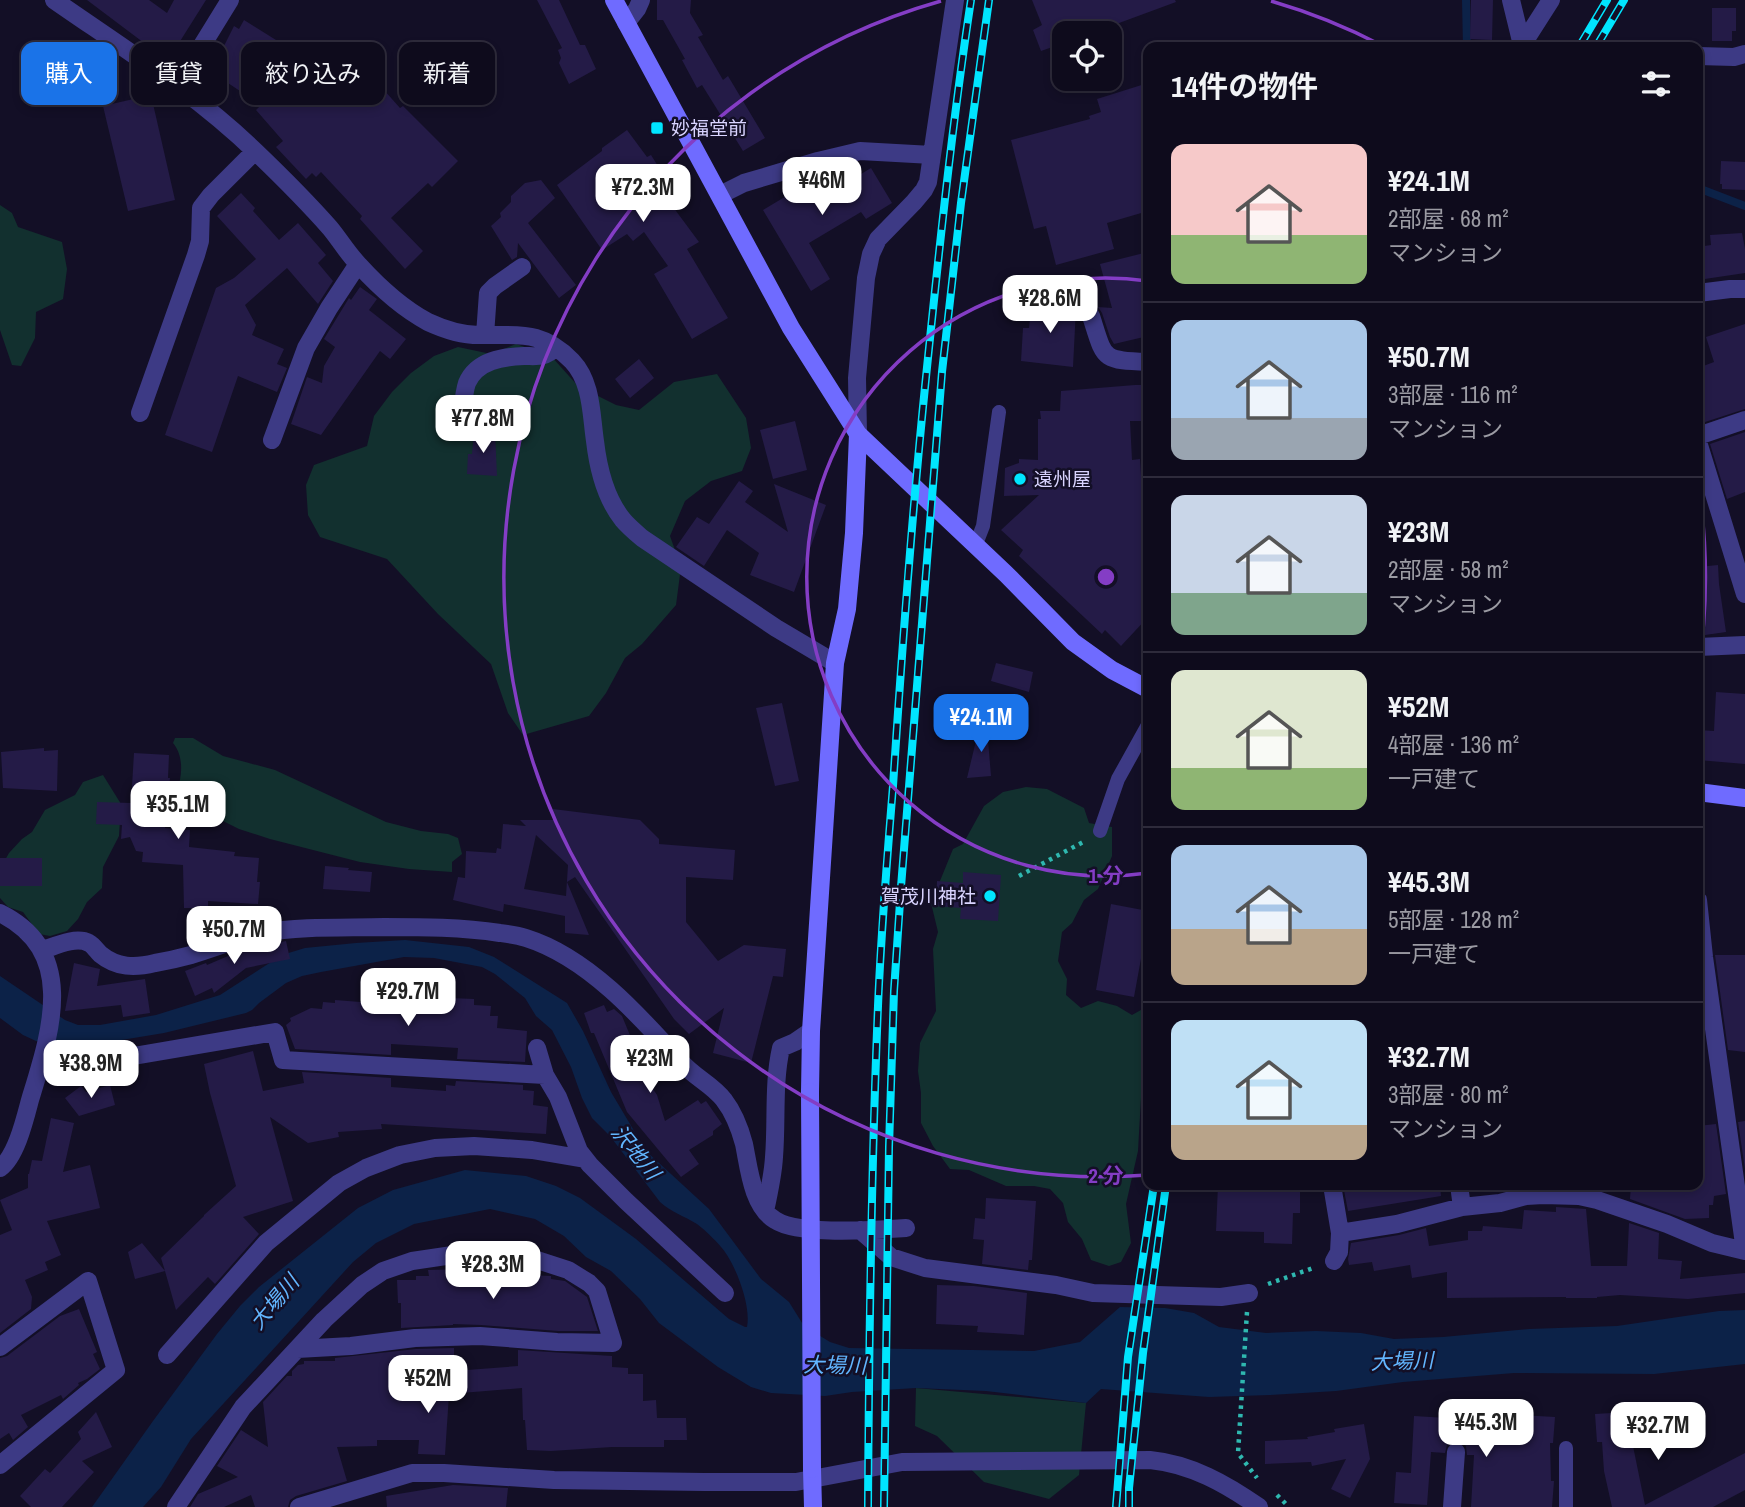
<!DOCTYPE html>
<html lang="ja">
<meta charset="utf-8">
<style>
body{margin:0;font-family:"Archivo Narrow","Noto Sans JP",sans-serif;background:#1c1929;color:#f1f3f6;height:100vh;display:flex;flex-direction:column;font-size:26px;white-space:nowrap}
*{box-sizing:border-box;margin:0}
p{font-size:23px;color:#9b9ba3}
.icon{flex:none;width:38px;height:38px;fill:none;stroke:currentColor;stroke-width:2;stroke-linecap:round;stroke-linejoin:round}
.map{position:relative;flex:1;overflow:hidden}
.sheet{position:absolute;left:1143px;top:42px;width:560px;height:1148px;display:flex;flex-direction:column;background:#0e0b1c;border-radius:14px;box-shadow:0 4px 10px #0003,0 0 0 2px #2e2b3b}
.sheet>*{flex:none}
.banner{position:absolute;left:21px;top:42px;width:665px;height:63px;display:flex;gap:14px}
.buttons{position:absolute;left:1052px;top:21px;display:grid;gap:14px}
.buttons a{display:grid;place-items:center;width:70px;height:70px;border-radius:14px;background:#0e0b1c;box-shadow:0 4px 10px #0003,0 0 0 2px #2e2b3b;font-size:35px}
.price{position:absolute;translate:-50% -60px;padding:0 16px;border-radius:14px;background:#fff;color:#222;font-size:23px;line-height:46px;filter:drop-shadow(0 2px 4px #0008)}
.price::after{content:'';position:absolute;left:50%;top:42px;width:21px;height:16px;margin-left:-10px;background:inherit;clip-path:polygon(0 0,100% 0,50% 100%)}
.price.selected{background:#1a73e8;color:#fff}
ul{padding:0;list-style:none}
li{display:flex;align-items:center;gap:21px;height:175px;padding:0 28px}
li+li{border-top:2px solid #2e2b3b}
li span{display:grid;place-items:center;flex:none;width:196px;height:140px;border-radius:14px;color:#555}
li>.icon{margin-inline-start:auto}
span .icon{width:84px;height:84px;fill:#fffc;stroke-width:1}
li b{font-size:30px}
h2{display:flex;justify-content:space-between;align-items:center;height:84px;padding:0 28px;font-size:30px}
.tag{padding:0 24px;border-radius:14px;background:#0e0b1c;box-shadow:0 4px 10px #0003,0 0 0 2px #2e2b3b;font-size:24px;line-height:63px}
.tag.selected{background:#1a73e8;color:#fff}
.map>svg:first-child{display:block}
.green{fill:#12302f}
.water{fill:#0c2248}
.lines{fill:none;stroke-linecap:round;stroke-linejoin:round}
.stream{stroke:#0c2248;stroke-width:8}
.building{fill:#241b47;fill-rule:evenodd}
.path{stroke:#2fb8b0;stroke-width:4.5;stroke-dasharray:3.5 5;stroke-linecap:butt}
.lane{stroke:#3d3a85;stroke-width:14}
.street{stroke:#3d3a85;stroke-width:18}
.secondary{stroke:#6f6bff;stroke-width:18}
.rail-casing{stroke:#00e5ff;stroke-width:8}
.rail{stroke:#130f26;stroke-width:5;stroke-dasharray:16;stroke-linecap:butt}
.secondary-bridge{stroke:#6f6bff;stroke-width:18}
.ring{fill:none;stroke:#843dc5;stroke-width:3.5}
.poi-dot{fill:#00e5ff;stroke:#130f26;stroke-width:2.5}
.labels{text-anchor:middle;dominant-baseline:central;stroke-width:5;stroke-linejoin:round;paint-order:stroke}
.poi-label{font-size:19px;fill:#d9d4ff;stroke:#130f26;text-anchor:start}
.water-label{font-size:21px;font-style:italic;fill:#62b6ff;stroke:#130f26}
.centre{fill:#843dc5;stroke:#130f26;stroke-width:3.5}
.ring-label{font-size:21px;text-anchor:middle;font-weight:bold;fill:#843dc5;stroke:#130f26;stroke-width:5;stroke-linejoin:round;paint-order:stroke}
</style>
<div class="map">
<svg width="1745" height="1507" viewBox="0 0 1745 1507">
<rect width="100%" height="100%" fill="#130f26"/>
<!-- green -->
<path class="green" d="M0,205L12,213L18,227L62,242L67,269L63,299L36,312L35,338L21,366L12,365L0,330Z
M516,344L551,356L578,386L616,405L639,410L674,382L717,374L746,418L751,448L742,471L711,481L685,501L670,536L681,567L676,605L642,644L625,658L606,693L589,716L523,735L508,713L491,664L438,614L387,559L320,537L308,515L306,485L314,465L367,446L374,416L392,392L411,373L434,356L458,347L491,354Z
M175,738H193L223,756L275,770L386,822L421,831L448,834L458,838L462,854L452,862V872L409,869L360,862L270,839L239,829L215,817L184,806L175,796C182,780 185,757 173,743Z
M103,775L121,804L119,836L103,867L102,888L87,902L78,919L67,931L50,936L39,934L23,912L8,907L0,898V869L9,853L22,839L32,832L45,810L75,795L83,782Z
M1026,787L1047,789L1084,808L1089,823L1112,827V856L1098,889L1084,900L1072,923L1062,932L1058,961L1067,979L1066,995L1081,1008L1098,1001L1117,1006L1132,1015L1148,1006V1082L1141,1098L1138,1151L1126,1204L1131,1243L1121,1262L1109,1266L1091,1260L1082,1239L1068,1222L1063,1203L1050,1189L1034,1186H1006L969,1170L950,1169L933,1146L921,1123V1093L918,1071L920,1043L936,1011L933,949L938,932L931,903L953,849L963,844L984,806L1003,792Z
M916,1388L1086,1403L1079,1475L1049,1499L984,1482L937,1436L915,1426Z"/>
<!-- water -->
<path class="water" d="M405,940L469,947L494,957L567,1003L583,1031L611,1092L646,1151L709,1209L761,1279L789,1302L804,1326L830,1342L849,1348L1034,1351L1080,1342L1120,1307L1165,1308L1194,1313L1219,1327L1266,1333L1316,1331L1361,1333L1394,1339L1443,1337L1529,1329L1617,1326L1719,1311L1745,1310V1364L1654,1374L1514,1373L1403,1382L1336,1391L1270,1395L1209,1397L1101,1389L1086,1403L986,1391L916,1388L852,1392L825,1396L771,1393L751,1387L718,1367L659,1323L640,1299L611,1271L586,1257L564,1236L535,1219L490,1209L414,1224L376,1243L353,1262L191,1439L161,1487L143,1507H92L153,1421L217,1334L240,1306L259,1287L358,1208L393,1190L465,1170L526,1176L556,1186L580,1198L636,1239L729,1319L745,1327H747C751,1307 738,1272 727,1255C722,1246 705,1230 697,1224C684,1216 671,1212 660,1202L610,1136L592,1118L582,1098L571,1067L552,1030L536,1016L525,998L495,974L482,967L434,958L404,957L321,972L302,976L286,983L259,1003L252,1010L246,1013L164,1033L85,1046L61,1047L36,1041L23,1035L0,1018V976L65,1020L78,1025H100L156,1015L220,995L282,955L305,948L356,943Z"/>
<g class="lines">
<!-- stream -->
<path class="stream" d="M1466,0L1467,47
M1698,188L1745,206"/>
</g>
<!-- building -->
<path class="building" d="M87,0H149L167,13L174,0H206L172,54L168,51L164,58Z
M537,0H559L580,45H585L596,69L569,84L559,63L561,58L558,50L562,48Z
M657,0H691L690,13L703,35L698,37L723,80L728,76L765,138L743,151L702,85L697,88L682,60L685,59L663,20H657Z
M1032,0H1175L1176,2L1092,33H1064V43L1041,51L1033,30L1042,25Z
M1471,0H1493L1492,40L1470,39Z
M1712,8H1736V31H1732V41H1712Z
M244,20L276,40L261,67L291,102L345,52L364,73L367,71L400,108L403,106L458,161L432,187L428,183L391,218L423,251L405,269L360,219L362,216L321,172L316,177L312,173L306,179L276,147L283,141L256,110L261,105L222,79L226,70L215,64L234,26L239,29Z
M1148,83V211L1107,223L1114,249L1056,265L1046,226L1034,229L1011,140L1090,119L1089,116L1101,112L1097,99Z
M151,95L175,200L128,211L103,106Z
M627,130L647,157L651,155L668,182L659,188L699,242L687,249L728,318L692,339L654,274L668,266L644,232L633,241L627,234L602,250L557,185L602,151V148Z
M1721,161L1745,162V190L1722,189V184H1720Z
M871,168L892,203L866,219L861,212L809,243L830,279L811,291L763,210L828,171L838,188Z
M541,180L555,198L528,223L576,285L559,298L518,243L517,257L512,260L491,226L501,217L500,213L511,202V196L525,183Z
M241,193L255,208L253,211L279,240L298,223L326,255L318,263L333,281L318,304L287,268L245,305L256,325L252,335L284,349L277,364L287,368L277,392L238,376L212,452L165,435L216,288L234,278L256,259L217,216Z
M1742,233L1745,249V273L1698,280V247L1711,245L1710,235Z
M1148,252V336L1114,344L1110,337L1102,313L1098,307L1112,308L1100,264Z
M360,287L377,299L369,310L406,339L390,359L380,351L321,435L291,424L307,377L322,383L324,366L335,347L324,339L349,298L351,300Z
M1034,303L1085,307L1080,312L1076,308L1073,367L1021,361L1023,328H1029L1031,309L1033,310Z
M1745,324V409L1702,423L1698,410V368L1714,362L1706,337Z
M639,359L654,378L630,398L615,379Z
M1135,385H1148V421H1130L1132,460L1140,459L1142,492L1144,491V496L1148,495V617L1121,646L1105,630L1102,634L1019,556L1023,550L1001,530L1039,495L1004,496L1005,468L1019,463V459L1038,460V419H1041L1040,411H1060L1061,391Z
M795,421L807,470L773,479L760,430Z
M495,431L497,476L467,474L468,454H472L474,432Z
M1745,432V492L1727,499L1710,444Z
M739,481L753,491L745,502L788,532L774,484L826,505L794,592L750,575L759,553L727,530L704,566L676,547L697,517L709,524Z
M1718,565L1719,584L1726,632L1698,636V567Z
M996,663L1033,672L1029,692L991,681Z
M1716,692L1745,694V764L1698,760V730L1714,731Z
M782,703L799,781L775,786L756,708Z
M982,716H986L991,776L967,778Z
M44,748V751L58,750L57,791L3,788L1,752Z
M134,753L169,755L168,778H170L165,828L190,830L189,847L235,852L234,856L259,858L257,882H260L258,904L208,901V908H184L183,865L142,862L143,852L136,851L130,837L121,839L122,825L96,824L97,802L131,803Z
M553,809L640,820L659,839V844L735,850L733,880L686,877V922L718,961L744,945L786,949L783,977L773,976L751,1063L713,1053L724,1008L689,1034L674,1019L575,877L567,882L589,935L565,933V916L504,904L503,912L453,900L458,877L465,878L466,851L496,853L497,848L501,849L503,824L526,826L520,820H553ZM536,835L568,865L566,896L524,889Z
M0,858H42V886H0Z
M325,866L349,868L348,870L372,872L370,892L323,889Z
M963,872L1001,875L998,921L960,919L961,908L936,906L937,881L963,883Z
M1111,904L1148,911V920L1134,997L1096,990Z
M286,941L290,959L246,968L214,993L212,988L195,996L185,971L206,963L207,965L242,950Z
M1715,955H1745V1052L1728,1050Z
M74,963L100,969L97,986L145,979L150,1013L123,1017L121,1005L65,1011Z
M382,994L450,996V998L474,999V1005L491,1006L490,1016H498L497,1028L527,1031L525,1062L457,1059L458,1048L391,1044V1055L295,1049L286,1025L291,1021L290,1018L311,1008L322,1009L323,1002L335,1003V1000L373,1003Z
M604,1005L607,1012L614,1009L622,1016L651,1086L657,1095L665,1121L698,1100L701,1104L706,1101L722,1124L713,1131V1135L689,1150L699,1164L681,1177L627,1112L594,1033H591L584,1013Z
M253,1051L263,1091L304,1083L302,1072L391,1078V1087L446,1091V1085L455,1086L456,1081L523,1085V1090L534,1091L533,1105L548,1107L546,1134L381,1124L382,1129L338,1132L339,1137L308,1143L270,1117L293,1201L243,1217L259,1234L215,1284L208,1277L176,1310L165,1271L135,1279L128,1252L142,1243L165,1271L161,1258L204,1216V1215L236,1186L210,1093L204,1064Z
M110,1085L115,1105L79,1116L65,1098L81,1086L86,1092Z
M51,1118L74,1123L63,1172L90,1165L100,1208L47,1221L61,1255L45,1262L48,1270L25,1280L32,1297L31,1309L0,1333V1235L12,1230L0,1200L28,1188V1174H29L32,1160L42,1161Z
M1745,1121V1169L1738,1122Z
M1716,1124L1726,1194L1714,1196L1713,1205H1709V1218L1685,1219L1630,1199L1631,1185H1698V1126Z
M1218,1185H1300V1213H1293L1292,1244L1264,1243V1232L1216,1231Z
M1343,1185H1440L1441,1196L1348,1211Z
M986,1198L1036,1201L1032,1260H1029L1028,1270L982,1264L984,1240L973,1239L975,1218L985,1219Z
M1556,1207L1586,1209L1591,1266H1627L1629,1223L1659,1233L1658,1259L1682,1261L1680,1279L1745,1273V1293L1688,1299L1620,1295L1597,1297V1298H1566V1297L1447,1298V1272L1412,1278L1410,1265L1374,1271L1372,1262L1349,1265L1348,1259L1351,1243L1399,1235L1426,1228L1429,1246L1468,1240V1231H1482L1483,1226L1522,1229L1524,1210L1556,1212Z
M466,1265L510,1268V1274L551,1276V1279L565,1281L587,1297L598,1331H558L481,1325L453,1324V1325L401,1328V1303H398L397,1280H416V1276H429L428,1270L466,1269Z
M937,1285L974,1286L1027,1293L1024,1335L977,1332L978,1326L936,1324Z
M79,1309L97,1352L93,1354L100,1369L87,1379L78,1383L79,1385L63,1399L61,1395L21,1415L28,1427L13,1440L9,1433L0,1439V1358L7,1356L60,1316Z
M454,1348V1371L518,1366V1350L612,1356V1367L628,1368V1374H643V1401L656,1400L657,1418H686L687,1440H664V1447H612L551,1451L527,1450L525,1420H523L522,1388L449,1394L445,1455L418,1454L419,1440H377V1446L337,1447L347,1481L296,1496L290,1500L288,1507H255L251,1495L224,1507H190L198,1494L238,1477L217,1466L241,1430L268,1447L263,1402L287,1376H292V1371L298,1365L304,1364V1361H335V1358L416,1349Z
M1678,1409L1680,1436H1675L1676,1443L1633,1446L1645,1505L1745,1453V1490L1713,1507H1612L1604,1471L1602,1442H1597L1595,1414Z
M96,1412L112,1447L82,1461L94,1472L62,1507H31L20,1496L45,1469L50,1473L81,1439L78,1432Z
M1483,1413L1555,1417L1553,1443H1550L1551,1481H1554L1552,1507H1471L1474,1455H1467L1466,1446L1462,1442L1456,1441L1447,1445L1445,1453L1431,1452L1427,1505L1394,1503L1396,1472L1411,1473L1414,1416L1463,1419L1464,1414L1483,1415Z
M1364,1424L1370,1459L1350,1498L1331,1489L1346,1459L1312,1466L1311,1462L1265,1464V1441L1308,1439L1307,1437L1335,1432L1334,1429Z
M453,1485L508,1488L506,1507H387L386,1496Z"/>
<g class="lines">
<!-- path -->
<path class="path" d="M1019,876L1085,841
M1268,1284L1316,1267
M1247,1312L1238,1453L1257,1478
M1277,1495L1289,1507"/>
<!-- lane -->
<path class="lane" d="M976,544L983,526L999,412
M1100,831L1118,779L1148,725
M1566,1448V1507"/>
<!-- street -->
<path class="street" d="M54,0C123,48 195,93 256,152C281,176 307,202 330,228C340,240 348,254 359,265C379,287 402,308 428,322C443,329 463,335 479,335C518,336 541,329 572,361C592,382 591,414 595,441C598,467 606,499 623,520C628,526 635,532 642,538L776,628L835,663
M1511,0L1522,45
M626,23L637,9L641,0
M1521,47L1551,0
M1698,56L1734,57L1745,54
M177,86L230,0
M720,195L744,183L818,161L860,151L932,155
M1698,293L1730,289H1745
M1091,316C1105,360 1101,360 1148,362
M485,335L488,293L495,286L522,267
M140,413L196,255L200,241L201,208L211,195L255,151
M461,422C463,410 463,395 467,383C477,360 503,357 524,356C537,356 545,358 555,348
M858,434L857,378L866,278L871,254L878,239L914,202L924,190L928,182L955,0
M1698,436L1745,420
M272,440L306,348L329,308L358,264
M1698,442L1745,594
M1698,647L1745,645
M1698,900L1704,957L1745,1251
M0,913C79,952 50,1034 30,1100C25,1119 16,1157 0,1168
M43,950C55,946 76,936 89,943C93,945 97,951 100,954C117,968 135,968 155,963C167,961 180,958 191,955C215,948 238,938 262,933C302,926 343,928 384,927C423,927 461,927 500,933C508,934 517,935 526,938C587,957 639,1015 681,1062C694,1077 713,1085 724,1100C734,1113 740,1129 744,1144C749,1168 752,1206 775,1220C799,1236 876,1230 906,1228
M537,1048L545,1075L558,1097L579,1151L590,1165L626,1201L725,1293
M41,1064L75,1066L275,1032L283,1060L545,1075
M1332,1185L1340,1233
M1459,1185L1462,1207
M765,1211C769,1193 773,1175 774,1157C777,1120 773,1083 781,1048L795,1042L811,1031
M860,1230L891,1257L925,1268L1056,1285L1093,1293L1221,1297L1249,1293
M1334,1261L1339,1252L1340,1233L1397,1224L1462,1207L1500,1203L1526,1196L1543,1195L1579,1196L1597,1200L1667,1224L1712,1243L1745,1251
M0,1347L88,1281L116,1370L0,1465
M167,1355L266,1243L339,1183L366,1168L400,1155L435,1148L474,1146L532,1150L585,1159
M176,1507L243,1407L324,1320L362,1285L383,1271L412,1261L466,1253H491L528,1257L568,1270L589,1283L597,1291L613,1343L557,1342L480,1336L415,1338L351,1346L297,1349
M299,1507L412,1473H444L554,1480L704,1482H796L902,1462L1150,1460C1191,1464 1226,1484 1259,1507
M1452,1507L1456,1452"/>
<!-- secondary -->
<path class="secondary" d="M614,0L791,328L858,434L1006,574L1073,642L1112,670L1148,689
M1698,792L1745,798
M810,1092L811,1031L835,663L847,609L854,533L858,434
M812,1469L813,1507"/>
<defs>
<path id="rail" d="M1579,47L1607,0
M1596,47L1624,0
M868,1507C869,1340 871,1173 878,1006C881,932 887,859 893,786C902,649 912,513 926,377C939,251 952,125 971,0
M884,1507L889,1147L894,991L901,887L942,372L961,203L989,0
M1116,1507L1128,1357L1154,1185
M1129,1507V1488L1143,1353L1166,1185"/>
</defs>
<!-- rail casing -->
<use href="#rail" class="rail-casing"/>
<!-- rail -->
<use href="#rail" class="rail"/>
<!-- secondary-bridge -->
<path class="secondary-bridge" d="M810,1092L812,1469"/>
</g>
<!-- distance rings -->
<g class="ring">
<path d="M1148 873A299 299 0 1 1 1148 281"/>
<path d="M1148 1175A599 599 0 0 1 941 1M1271 1A599 599 0 0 1 1383 46M1698 483A599 599 0 0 1 1698 671"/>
</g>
<!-- markers -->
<g class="poi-dot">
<rect x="650" y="121" width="14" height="14" rx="3.5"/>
<circle cx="1020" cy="479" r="7"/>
<circle cx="990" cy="896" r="7"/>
</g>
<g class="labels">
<!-- poi labels -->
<g class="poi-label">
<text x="671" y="128">妙福堂前</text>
<text x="1034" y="479">遠州屋</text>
<text x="976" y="896" text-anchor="end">賀茂川神社</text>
</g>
<!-- water labels -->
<g class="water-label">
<text transform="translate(636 1152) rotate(51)">沢地川</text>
<text transform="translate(274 1302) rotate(-50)">大場川</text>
<text transform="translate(1402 1361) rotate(-2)">大場川</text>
<text transform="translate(835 1365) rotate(1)">大場川</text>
</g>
</g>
<circle cx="1106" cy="577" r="10" class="centre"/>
<g class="ring-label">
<text x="1106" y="883">1 分</text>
<text x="1106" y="1183">2 分</text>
</g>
</svg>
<div class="buttons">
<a><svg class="icon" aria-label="locate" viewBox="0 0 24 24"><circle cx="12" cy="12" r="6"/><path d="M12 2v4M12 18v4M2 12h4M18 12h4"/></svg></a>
</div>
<b class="price" style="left:822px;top:217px">¥46M</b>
<b class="price" style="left:643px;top:224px">¥72.3M</b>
<b class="price" style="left:1050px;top:335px">¥28.6M</b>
<b class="price" style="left:483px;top:455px">¥77.8M</b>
<b class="price selected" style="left:981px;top:754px">¥24.1M</b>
<b class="price" style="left:178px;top:841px">¥35.1M</b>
<b class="price" style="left:234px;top:966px">¥50.7M</b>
<b class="price" style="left:408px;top:1028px">¥29.7M</b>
<b class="price" style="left:650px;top:1095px">¥23M</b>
<b class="price" style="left:91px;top:1100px">¥38.9M</b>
<b class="price" style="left:493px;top:1301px">¥28.3M</b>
<b class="price" style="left:428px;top:1415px">¥52M</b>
<b class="price" style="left:1486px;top:1459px">¥45.3M</b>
<b class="price" style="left:1658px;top:1462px">¥32.7M</b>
<div class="banner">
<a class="tag selected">購入</a>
<a class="tag">賃貸</a>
<a class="tag">絞り込み</a>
<a class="tag">新着</a>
</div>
<section class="sheet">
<h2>14件の物件<svg class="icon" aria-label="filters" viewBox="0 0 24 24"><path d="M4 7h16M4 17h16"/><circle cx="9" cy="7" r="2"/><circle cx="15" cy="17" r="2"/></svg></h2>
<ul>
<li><span style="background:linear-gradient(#f6c9c9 65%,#8fb573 0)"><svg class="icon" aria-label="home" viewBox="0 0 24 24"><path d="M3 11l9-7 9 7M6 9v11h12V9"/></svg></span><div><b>¥24.1M</b><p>2部屋 · 68 m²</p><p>マンション</p></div></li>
<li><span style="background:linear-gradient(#a9c7e8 70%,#9aa5b1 0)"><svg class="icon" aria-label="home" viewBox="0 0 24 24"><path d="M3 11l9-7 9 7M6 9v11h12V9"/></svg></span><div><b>¥50.7M</b><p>3部屋 · 116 m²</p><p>マンション</p></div></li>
<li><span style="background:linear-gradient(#c9d6e8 70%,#7fa58c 0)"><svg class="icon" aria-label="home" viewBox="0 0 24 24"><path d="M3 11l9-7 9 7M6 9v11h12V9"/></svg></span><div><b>¥23M</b><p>2部屋 · 58 m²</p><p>マンション</p></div></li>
<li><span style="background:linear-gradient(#dfe7d0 70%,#8fb573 0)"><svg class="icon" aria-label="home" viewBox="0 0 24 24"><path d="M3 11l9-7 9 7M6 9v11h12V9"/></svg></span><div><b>¥52M</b><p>4部屋 · 136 m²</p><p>一戸建て</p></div></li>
<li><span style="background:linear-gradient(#a9c7e8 60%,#b9a48a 0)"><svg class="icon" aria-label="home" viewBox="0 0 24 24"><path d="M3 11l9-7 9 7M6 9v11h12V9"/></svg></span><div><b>¥45.3M</b><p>5部屋 · 128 m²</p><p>一戸建て</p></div></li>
<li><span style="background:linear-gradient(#bfe0f5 75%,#b9a48a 0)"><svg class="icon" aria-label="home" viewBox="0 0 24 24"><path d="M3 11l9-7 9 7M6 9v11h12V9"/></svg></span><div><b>¥32.7M</b><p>3部屋 · 80 m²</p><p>マンション</p></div></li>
</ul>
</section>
</div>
